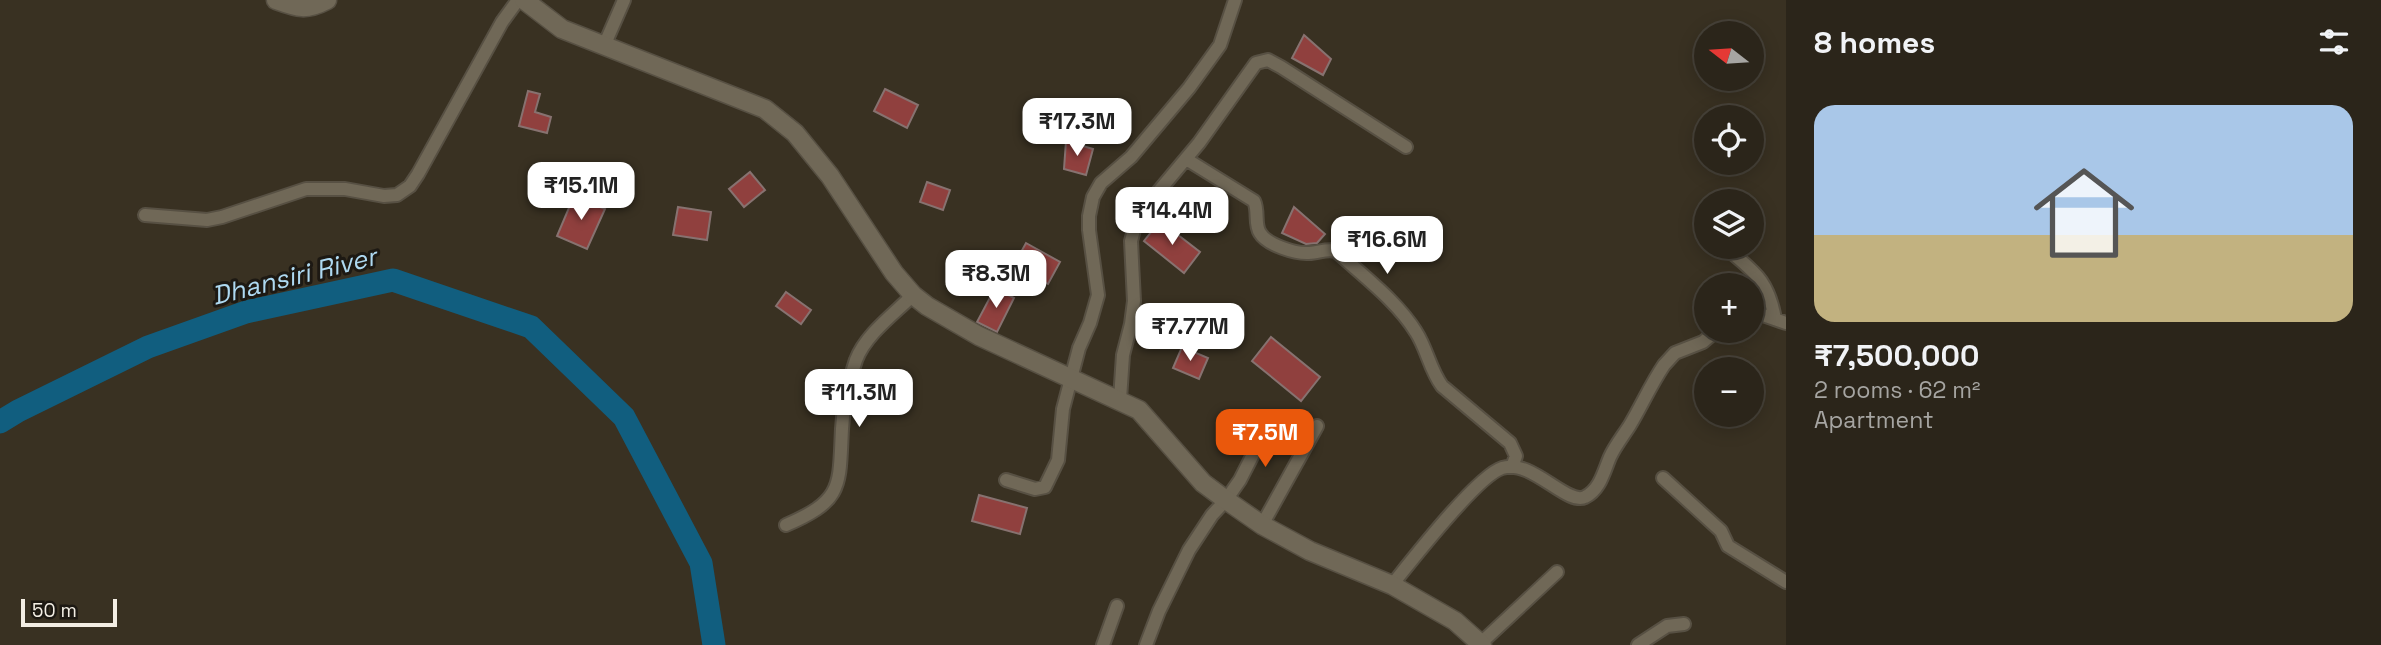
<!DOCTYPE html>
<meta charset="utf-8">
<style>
body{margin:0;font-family:"Space Grotesk",sans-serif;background:#332d23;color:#f1f3f6;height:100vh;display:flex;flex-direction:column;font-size:26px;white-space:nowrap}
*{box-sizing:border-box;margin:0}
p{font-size:23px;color:#a6a5a2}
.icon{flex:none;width:38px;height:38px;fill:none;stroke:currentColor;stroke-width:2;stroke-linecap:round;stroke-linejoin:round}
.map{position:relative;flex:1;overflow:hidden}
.details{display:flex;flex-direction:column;background:#2b251a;width:595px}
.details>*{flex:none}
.needle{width:46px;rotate:287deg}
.buttons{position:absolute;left:1694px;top:21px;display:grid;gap:14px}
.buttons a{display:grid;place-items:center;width:70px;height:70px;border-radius:50%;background:#2b251a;box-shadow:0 4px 18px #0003,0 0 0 2px #474239;font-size:35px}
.scale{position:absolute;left:21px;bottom:18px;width:96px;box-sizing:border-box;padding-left:7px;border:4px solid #f3eee4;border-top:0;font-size:19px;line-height:24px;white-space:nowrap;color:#f3eee4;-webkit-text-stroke:5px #1d1913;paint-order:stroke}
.price{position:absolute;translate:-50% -60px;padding:0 16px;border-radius:14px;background:#fff;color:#222;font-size:23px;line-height:46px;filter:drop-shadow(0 2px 4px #0008)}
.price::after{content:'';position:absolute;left:50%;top:42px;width:21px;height:16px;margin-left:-10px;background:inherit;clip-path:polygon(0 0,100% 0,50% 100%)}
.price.active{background:#ea580c;color:#fff}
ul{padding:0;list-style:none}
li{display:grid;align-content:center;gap:14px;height:371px;padding:0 28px}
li+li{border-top:2px solid #474239}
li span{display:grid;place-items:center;height:217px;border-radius:21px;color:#555}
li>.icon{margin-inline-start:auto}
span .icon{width:126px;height:126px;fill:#fffc;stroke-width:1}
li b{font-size:30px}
h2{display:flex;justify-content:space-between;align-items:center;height:84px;padding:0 28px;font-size:30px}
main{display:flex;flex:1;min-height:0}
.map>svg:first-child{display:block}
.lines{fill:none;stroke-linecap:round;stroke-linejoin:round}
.river{stroke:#115e7f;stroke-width:23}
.building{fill:#90403e;stroke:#877270;stroke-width:2}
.street-casing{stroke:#575043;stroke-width:16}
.secondary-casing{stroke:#575043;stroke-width:21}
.street{stroke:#706857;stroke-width:12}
.secondary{stroke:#706857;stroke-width:18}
.labels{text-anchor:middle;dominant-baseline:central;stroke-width:6;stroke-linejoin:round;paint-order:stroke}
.water-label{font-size:26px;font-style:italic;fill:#aed9f1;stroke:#1d1913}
</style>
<main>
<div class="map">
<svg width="1786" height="645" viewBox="0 0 1786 645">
<rect width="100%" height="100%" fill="#393122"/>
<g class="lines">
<!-- river -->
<path class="river" d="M0,422L18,411L148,347L246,312L393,280L531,327L624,417L701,563L714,645"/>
</g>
<!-- building -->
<path class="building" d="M1304,35L1331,59L1323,75L1292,58Z
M885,89L918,105L907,128L874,111Z
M528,91L540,94L535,112L551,117L547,133L519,126Z
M1066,141L1093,149L1086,175L1064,169Z
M750,172L765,190L744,207L729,189Z
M927,182L950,190L943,210L920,202Z
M574,196L605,209L587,249L557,236Z
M678,207L711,212L707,240L673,235Z
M1294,207L1325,234L1317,243L1306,244L1282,233Z
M1160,221L1200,252L1184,273L1144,241Z
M1026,243L1060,262L1048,284L1014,265Z
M995,288L1014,298L997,332L977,322Z
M786,292L811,310L801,324L776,306Z
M1271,337L1320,377L1301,401L1252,361Z
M1182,347L1208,358L1199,379L1173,368Z
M979,495L1027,508L1020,534L972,521Z"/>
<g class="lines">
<defs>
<path id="street" d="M604,46L624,0
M1186,159L1254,201C1259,211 1254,224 1260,233C1267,245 1296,254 1309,253C1319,253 1326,248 1336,251C1363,276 1397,301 1416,332C1427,349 1430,370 1442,386L1510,443L1516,456L1512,467
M145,215L207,220L222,217L306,189H345L384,196L397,195L410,186L418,174L502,22L518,0
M1701,227L1706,231
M1725,247C1754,272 1768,279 1775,319
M1752,315H1763L1786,323
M1120,399L1123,355L1131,324L1134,301L1131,241L1134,230L1158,192L1199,143L1256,63L1268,60L1281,67L1406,147
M1663,478L1721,531L1728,546L1786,582
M1006,480L1035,489L1045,487L1058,460L1063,409L1079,348L1090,323L1098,295L1089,230V216L1093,197L1101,183L1131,157L1189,88L1220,45L1235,0
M786,525C844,500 839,486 842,429C843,407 849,380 856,360C866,334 894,314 913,295
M1262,525L1317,426
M1392,585C1412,560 1477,476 1502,468C1531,458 1567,506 1585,497C1600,490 1604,471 1610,457C1615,446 1623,436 1630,425C1642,405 1651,384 1664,365L1675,353L1703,342L1716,331
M1481,643L1557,572
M1103,645L1117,606
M1146,645L1159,611L1189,550L1212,515L1226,500L1240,480L1271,419
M1638,645L1667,626L1684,624"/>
<path id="secondary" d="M276,0C298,8 306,11 327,0
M524,0L562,29L765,109L795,133L830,176L894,273L913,295L927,306L979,336L1139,410L1203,483L1226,500L1262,525L1310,551L1392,585L1455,621L1482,645"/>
</defs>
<!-- street casing -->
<use href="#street" class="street-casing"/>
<!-- secondary casing -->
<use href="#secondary" class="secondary-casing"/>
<!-- street -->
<use href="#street" class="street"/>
<!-- secondary -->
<use href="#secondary" class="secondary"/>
</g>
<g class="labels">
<!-- water labels -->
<g class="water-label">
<text transform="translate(294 276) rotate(-14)">Dhansiri River</text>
</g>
</g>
</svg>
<div class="buttons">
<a><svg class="needle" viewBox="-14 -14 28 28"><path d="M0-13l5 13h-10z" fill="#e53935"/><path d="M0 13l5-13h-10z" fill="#a6a5a2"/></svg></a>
<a><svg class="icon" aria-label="locate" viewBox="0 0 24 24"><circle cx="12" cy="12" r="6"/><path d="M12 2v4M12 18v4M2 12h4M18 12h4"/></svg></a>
<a><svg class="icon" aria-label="layers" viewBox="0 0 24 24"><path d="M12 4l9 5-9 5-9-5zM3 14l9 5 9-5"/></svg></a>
<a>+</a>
<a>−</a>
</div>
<div class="scale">50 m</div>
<b class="price" style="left:1077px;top:158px">₹17.3M</b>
<b class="price" style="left:581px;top:222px">₹15.1M</b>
<b class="price" style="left:1172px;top:247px">₹14.4M</b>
<b class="price" style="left:1387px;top:276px">₹16.6M</b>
<b class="price" style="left:996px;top:310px">₹8.3M</b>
<b class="price" style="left:1190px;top:363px">₹7.77M</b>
<b class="price" style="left:859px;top:429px">₹11.3M</b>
<b class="price active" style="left:1265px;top:469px">₹7.5M</b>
</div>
<section class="details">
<h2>8 homes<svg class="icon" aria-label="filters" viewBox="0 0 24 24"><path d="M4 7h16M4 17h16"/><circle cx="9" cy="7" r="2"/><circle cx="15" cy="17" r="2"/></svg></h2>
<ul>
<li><span style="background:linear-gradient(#a9c7e8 60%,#c2b280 0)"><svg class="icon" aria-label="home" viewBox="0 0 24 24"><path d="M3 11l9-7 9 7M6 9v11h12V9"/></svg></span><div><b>₹7,500,000</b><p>2 rooms · 62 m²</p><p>Apartment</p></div></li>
</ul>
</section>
</main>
